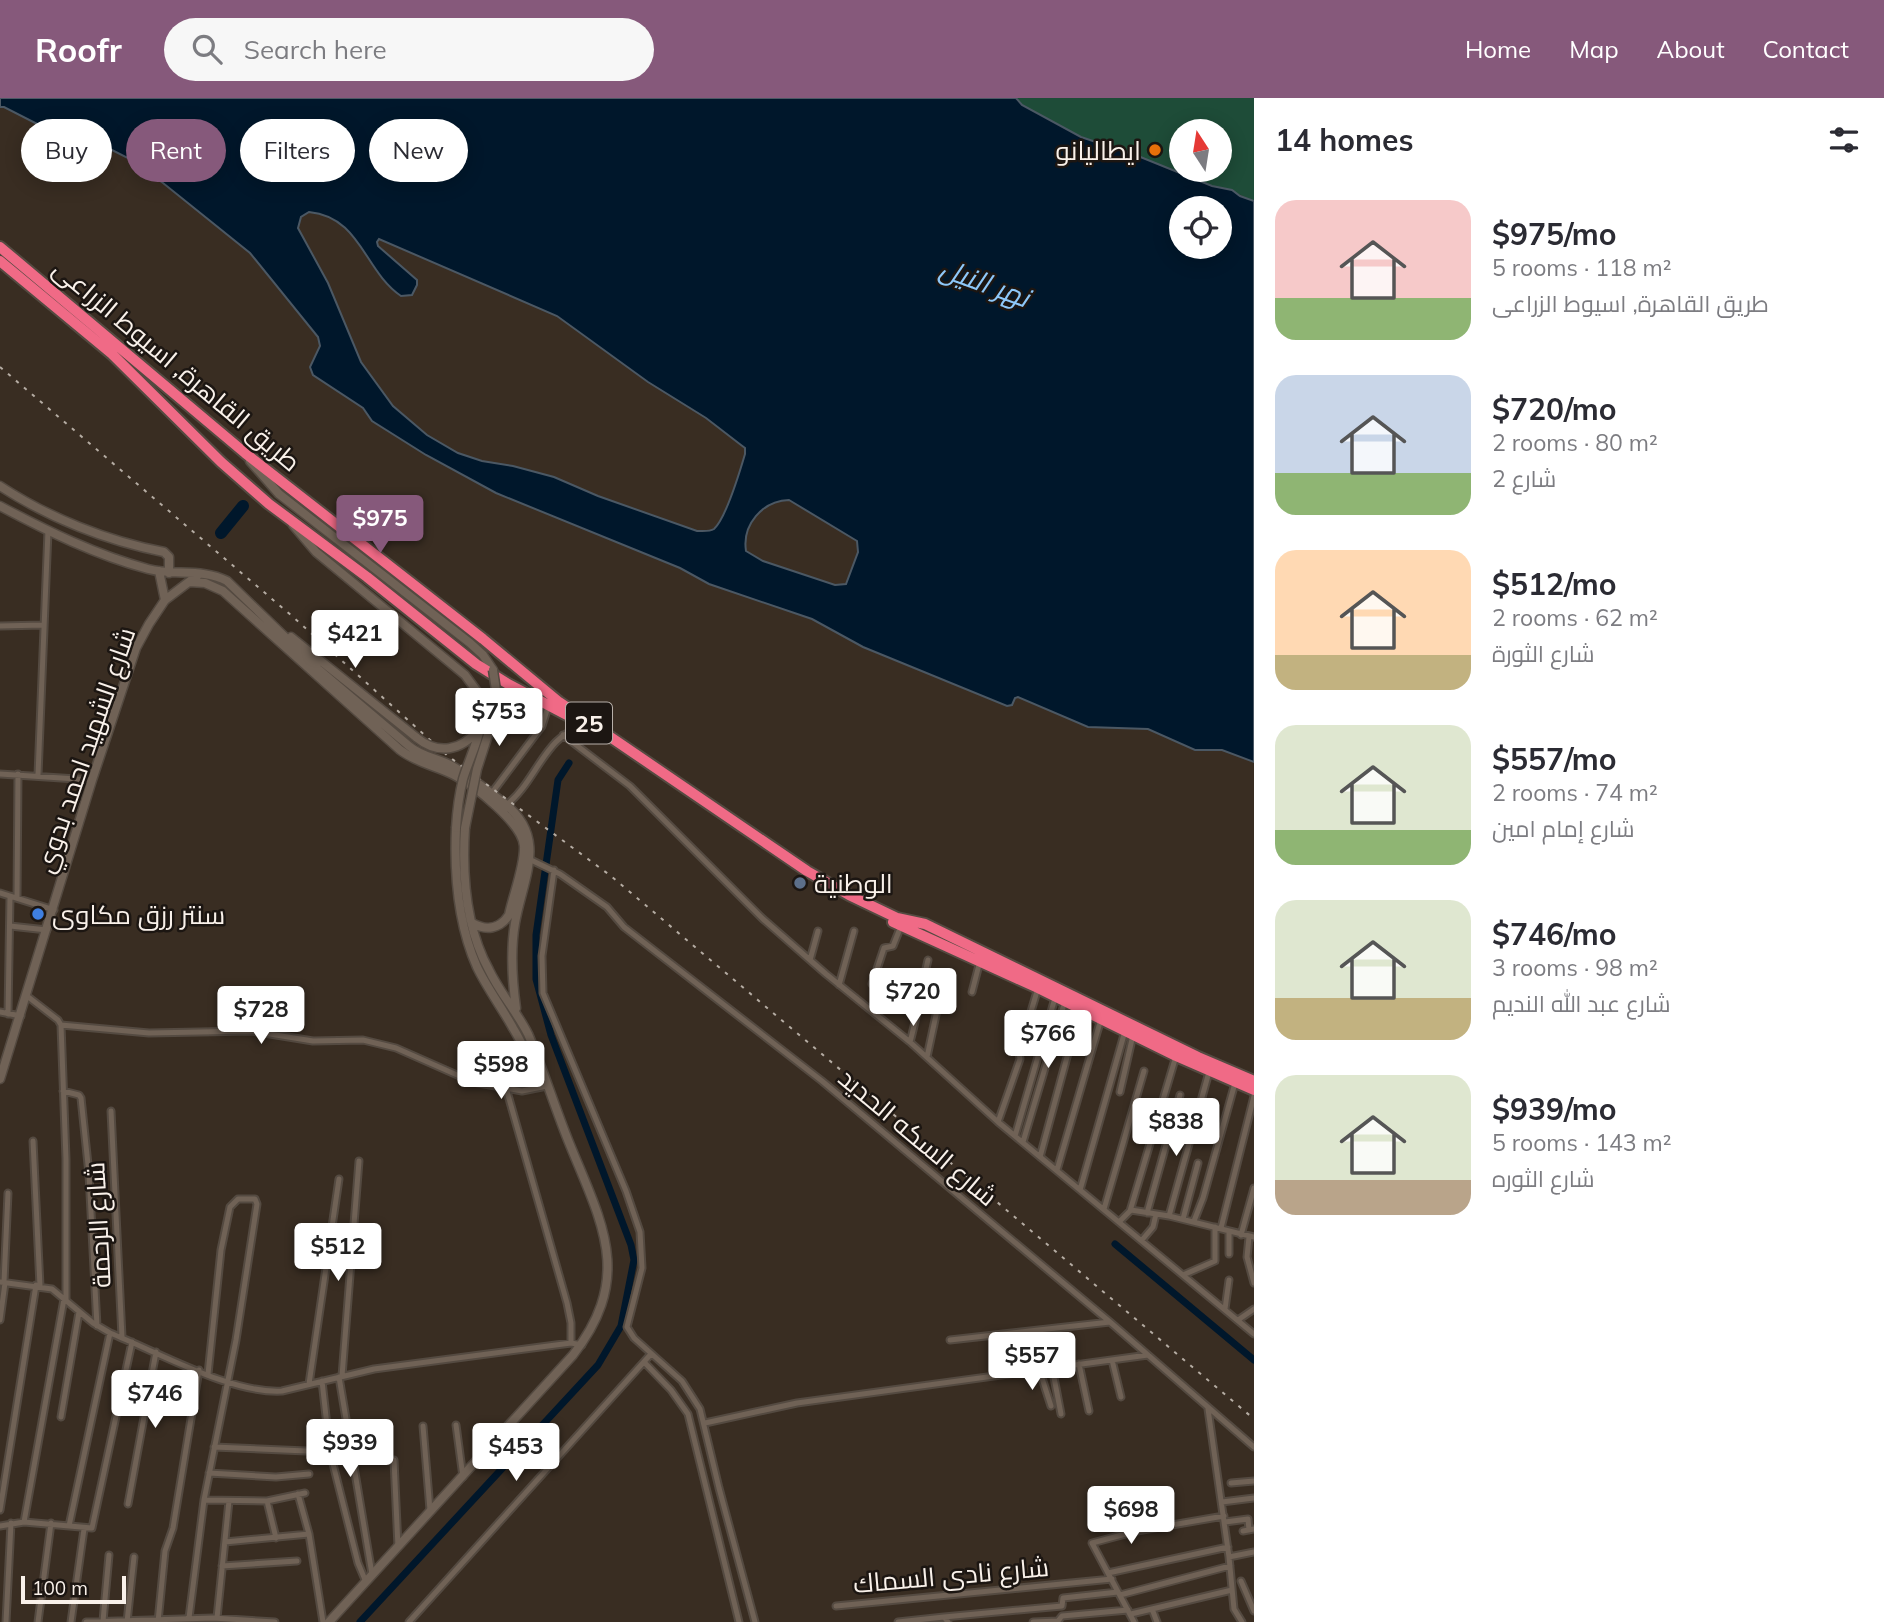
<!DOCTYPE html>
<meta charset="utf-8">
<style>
body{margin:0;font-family:Mulish,Cairo,sans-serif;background:#f7f7f7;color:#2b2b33;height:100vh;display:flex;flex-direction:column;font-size:26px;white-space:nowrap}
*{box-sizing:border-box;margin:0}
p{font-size:23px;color:#7c7c81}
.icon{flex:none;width:38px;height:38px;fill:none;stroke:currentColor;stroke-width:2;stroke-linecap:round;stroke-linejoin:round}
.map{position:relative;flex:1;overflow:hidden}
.drawer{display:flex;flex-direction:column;background:#fff;width:630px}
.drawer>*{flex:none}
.top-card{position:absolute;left:21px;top:21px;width:665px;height:63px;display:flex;gap:14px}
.needle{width:46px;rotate:348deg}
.fabs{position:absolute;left:1169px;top:21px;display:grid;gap:14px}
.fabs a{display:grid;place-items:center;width:63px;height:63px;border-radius:50%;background:#fff;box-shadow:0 4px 18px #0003;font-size:35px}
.scale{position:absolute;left:21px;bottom:18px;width:105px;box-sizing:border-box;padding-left:7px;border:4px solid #f9f1ea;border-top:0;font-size:19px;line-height:24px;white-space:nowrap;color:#f9f1ea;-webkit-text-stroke:5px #1c1612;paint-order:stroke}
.price{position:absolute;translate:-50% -60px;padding:0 16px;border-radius:7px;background:#fff;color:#222;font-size:23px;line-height:46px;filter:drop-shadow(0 2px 4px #0008)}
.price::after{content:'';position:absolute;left:50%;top:42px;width:21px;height:16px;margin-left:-10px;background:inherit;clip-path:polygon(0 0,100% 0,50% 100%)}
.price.selected{background:#86597b;color:#fff}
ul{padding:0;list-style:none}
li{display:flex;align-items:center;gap:21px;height:175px;padding:0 21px}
li span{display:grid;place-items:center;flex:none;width:196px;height:140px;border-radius:21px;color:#555}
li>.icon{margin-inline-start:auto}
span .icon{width:84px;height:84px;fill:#fffc;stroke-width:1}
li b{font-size:30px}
h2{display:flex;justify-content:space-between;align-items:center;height:84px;padding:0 21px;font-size:30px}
.chip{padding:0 24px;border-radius:32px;background:#fff;box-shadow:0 4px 18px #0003;font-size:24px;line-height:63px}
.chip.selected{background:#86597b;color:#fff}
header{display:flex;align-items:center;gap:42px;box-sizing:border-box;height:98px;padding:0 35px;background:#86597b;color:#fff}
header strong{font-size:33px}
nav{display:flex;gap:38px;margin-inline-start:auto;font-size:24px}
.search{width:490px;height:63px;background:#f7f7f7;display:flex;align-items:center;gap:18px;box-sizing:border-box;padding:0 24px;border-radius:38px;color:#7c7c81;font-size:26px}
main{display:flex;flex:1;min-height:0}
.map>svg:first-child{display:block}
.green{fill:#1e4c38;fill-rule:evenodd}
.water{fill:#00172b;stroke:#4b5864;stroke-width:2;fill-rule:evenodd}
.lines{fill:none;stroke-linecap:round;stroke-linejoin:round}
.canal{stroke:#00172b;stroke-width:7}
.river{stroke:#00172b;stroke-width:12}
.street-casing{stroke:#544a41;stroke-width:9}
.secondary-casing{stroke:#544a41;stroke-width:11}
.highway-casing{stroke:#544a41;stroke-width:14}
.street{stroke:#706256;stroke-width:5}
.secondary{stroke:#706256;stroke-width:8}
.highway{stroke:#f06a86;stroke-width:10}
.rail{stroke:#b5aca3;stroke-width:2;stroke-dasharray:3.5 7;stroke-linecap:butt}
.secondary-bridge-casing{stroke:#544a41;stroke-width:11;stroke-linecap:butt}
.secondary-bridge{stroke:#706256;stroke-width:8}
.food-dot{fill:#e8710a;stroke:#1c1612;stroke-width:2.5}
.service-dot{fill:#5c6f8a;stroke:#1c1612;stroke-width:2.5}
.shop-dot{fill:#3f7fe0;stroke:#1c1612;stroke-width:2.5}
.labels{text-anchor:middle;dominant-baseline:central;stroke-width:5;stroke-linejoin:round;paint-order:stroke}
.shield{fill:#1c1612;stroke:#b7afa9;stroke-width:2}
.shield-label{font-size:24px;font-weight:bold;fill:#f9f1ea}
.poi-label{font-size:26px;fill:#f9f1ea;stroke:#1c1612;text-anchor:start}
.street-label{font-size:26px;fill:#f9f1ea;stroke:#1c1612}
.water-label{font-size:28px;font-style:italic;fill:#8ec8f9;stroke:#1c1612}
</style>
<header>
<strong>Roofr</strong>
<div class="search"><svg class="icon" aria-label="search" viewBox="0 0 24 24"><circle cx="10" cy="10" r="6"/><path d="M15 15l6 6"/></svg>Search here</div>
<nav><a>Home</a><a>Map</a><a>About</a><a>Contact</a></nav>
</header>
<main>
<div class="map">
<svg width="1254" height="1524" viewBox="0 0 1254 1524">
<rect width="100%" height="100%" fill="#392d22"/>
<!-- green -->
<path class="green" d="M1016,0H1254V103L1225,90L1212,88L1138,58L1077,37L1022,7ZM1181,33H1220V72H1181Z"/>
<!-- water -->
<path class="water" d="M0,0H1016L1022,7L1081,39L1138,58L1212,88L1232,92L1240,98L1254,103V664L1222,652H1195L1148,631L1088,629L1018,599L1015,600L1012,607L1007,608L863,549L812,521L709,486L680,470L496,395L426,357L372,323L363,310L313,277L310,269L320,248L318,239L250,155L163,85L128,60L112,52L47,31L4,9H0ZM1181,110H1220V149H1181ZM309,114C361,119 364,173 401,198L412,197L417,187V182L378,148L377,144L379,141L557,218L648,284L706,320L741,347L745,350V356C740,373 726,420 714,431C709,434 702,433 697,433L598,398L554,379L513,368L482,363L458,355L427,337L393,308L361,264L328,185L298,130L301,119ZM789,402L857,443L858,454L846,486L835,487L763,463L746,453C742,427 762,403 789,402Z"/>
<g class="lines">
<!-- canal -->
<path class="canal" d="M1115,1146L1254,1262
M360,1524L598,1267L621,1228L634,1162L631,1147L551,937L536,881V837L558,682L569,665"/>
<!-- river -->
<path class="river" d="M221,435L243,408"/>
<defs>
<path id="street" d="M0,528L43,527
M563,637L630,688L763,821L826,876L910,944L998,1024L1254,1236
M0,676L92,682
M38,677L48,433
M491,696L542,628L548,609
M506,707C536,685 545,635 585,628
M529,761L560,776L607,809L624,829L822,983L1110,1224L1254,1349
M554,772L542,858L543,895L626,1093L640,1134L642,1170L627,1229L634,1240L682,1283L700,1311L719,1390L755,1524
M0,795L54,812
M17,800L18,676
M10,828L47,832
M810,862L818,833
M872,886L884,850L893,848L901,828
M839,887L854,833
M972,894L980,863
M27,898L58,922L61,927L66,1061V1202
M0,914L21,918
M8,916L10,798
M61,927L149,935L251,933L313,943L363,942L396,950L473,984L522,993L547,988
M910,944C918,915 921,891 928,862
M927,959L945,875
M506,990L567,1205L571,1225V1245
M63,993L79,997L81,1000L89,1076L97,1228
M1120,994L1133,937
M111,1013L122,1239
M998,1024L1020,961L1019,954L1038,890
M1015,1038L1055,900
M33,1043L40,1188
M1023,1044L1065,903
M1040,1059L1080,911
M1057,1072L1101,921
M1080,1092L1125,933
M1104,1111L1144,973
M1130,1113L1176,958
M1147,1115L1180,997
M1169,1118L1209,974
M1183,1121L1198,1065
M1194,1123L1203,1100L1235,985
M1119,1124L1131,1112L1169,1118L1254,1139
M1221,1130L1254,998
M1229,1133V1156
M1241,1137L1254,1090
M1249,1139L1247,1159L1254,1185
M1142,1142L1153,1129L1156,1116
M1183,1177L1215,1163V1129
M0,1184L52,1191L93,1225L110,1235C158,1254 231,1296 282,1293L374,1271L571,1245L582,1247
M4,1184L8,1095
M1225,1211L1229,1182
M0,1222L5,1185
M1238,1222L1254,1211
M950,1242L1110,1224
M1112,1262L1121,1299
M644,1264L671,1292L688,1316L739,1524
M1079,1266L1089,1313
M1052,1269L1061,1316
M1039,1271L1051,1308
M342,1278L359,1063
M339,1279L372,1476
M322,1283L330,1354L358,1465L366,1484
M309,1286L339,1081
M1208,1311L1229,1459L1234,1511L1242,1524
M61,1319L79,1214
M705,1325L797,1305L1148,1257
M456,1327L463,1379
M423,1328L430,1412
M214,1349L330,1354
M394,1362L398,1449
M209,1375L276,1379L309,1376
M1231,1385L1254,1383
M298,1396L309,1436L323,1524
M204,1402L267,1403L305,1395
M267,1403L276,1440
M1222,1404L1254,1400
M128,1406L156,1254
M0,1412L36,1187
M24,1424L64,1201
M1225,1424L1248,1421L1249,1432
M0,1428L24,1424L92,1430L132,1244
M69,1428L110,1235
M1243,1433L1254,1431
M225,1444L309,1436
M1229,1459L1254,1454
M222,1468L297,1463
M1108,1475L1228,1449
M1241,1483L1254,1513
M1120,1497L1230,1468
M836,1508L1112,1481
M1152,1511L1157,1524
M1131,1516L1232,1492
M944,1519L1062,1508L1063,1500L1118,1494
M189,1520L204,1402L236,1242L257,1106L255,1101H238L230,1109L221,1152L208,1276
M217,1520L229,1403
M103,1523L109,1457
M6,1524L11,1425
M38,1524L51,1425
M71,1524L84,1431
M86,1524L213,1520L275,1524
M127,1524L134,1459
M158,1524L165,1453L173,1430L199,1272
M409,1524L651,1256
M898,1524L944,1519L948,1524
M1033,1524L1058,1523L1062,1518L1128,1512
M1134,1524L1092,1445L1137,1433L1224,1418"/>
<path id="secondary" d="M250,363L279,396L470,545L483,557L493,572
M0,388C49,420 107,443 164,454L169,459V475
M0,408C47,433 96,457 148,471C174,478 202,470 227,483L318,571L409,648C422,659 438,660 452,668C470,678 488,693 505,706C548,740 523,780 515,825C510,854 512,881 516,910
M293,427L316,454L465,577L479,596
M159,473L165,502
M189,484L205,485L223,493L400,652C417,665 436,668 454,677C474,687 523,726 524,748C525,768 513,797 509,817C500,831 486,833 472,825
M291,539L417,640
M456,730C454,776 458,826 477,869C487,890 502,910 513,930C524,948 530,966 544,981
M0,981L92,682L136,550L149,526L165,502L198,477
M329,1524L573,1257C635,1177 601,1124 568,1042C554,1007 543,971 528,936C517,914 500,895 489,872C466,830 462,777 465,730"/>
<path id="highway" d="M0,149L245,355L483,541L559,604L807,773L849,797L897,820L925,826L1198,959L1254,983
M0,163L112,256L221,364L269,406L367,479L476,566L508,586L567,617
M893,824L1038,890L1176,958L1254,992"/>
</defs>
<!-- street casing -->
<use href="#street" class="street-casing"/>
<!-- secondary casing -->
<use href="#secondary" class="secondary-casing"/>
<!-- highway casing -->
<use href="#highway" class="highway-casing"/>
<!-- street -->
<use href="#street" class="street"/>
<!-- secondary -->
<use href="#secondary" class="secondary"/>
<!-- highway -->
<use href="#highway" class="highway"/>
<!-- rail -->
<path class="rail" d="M0,269L292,518L448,658L611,778L1254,1321"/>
<defs>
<path id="secondary-bridge" d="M417,640C438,657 461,653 478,632
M456,730C457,713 459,697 463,681C471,654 489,625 479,596
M465,730L477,671L498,606L493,572"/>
</defs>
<!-- secondary-bridge casing -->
<use href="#secondary-bridge" class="secondary-bridge-casing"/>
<!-- secondary-bridge -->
<use href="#secondary-bridge" class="secondary-bridge"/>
</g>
<!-- markers -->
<circle class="food-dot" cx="1155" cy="52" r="7"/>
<circle class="service-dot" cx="800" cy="785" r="7"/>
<circle class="shop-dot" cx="38" cy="816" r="7"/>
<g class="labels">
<!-- shield labels -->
<rect class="shield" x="566" y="604.5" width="46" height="41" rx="5"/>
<g class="shield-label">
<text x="589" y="625">25</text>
</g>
<!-- poi labels -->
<g class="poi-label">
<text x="1141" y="52" text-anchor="end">ايطاليانو</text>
<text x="814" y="785">الوطنية</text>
<text x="52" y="816">سنتر رزق مكاوى</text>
</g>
<!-- street labels -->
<g class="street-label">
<text transform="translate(177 267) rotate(40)">طريق القاهرة, اسيوط الزراعى</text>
<text transform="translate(85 652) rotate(-71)">شارع الشهيد احمد بدوي</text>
<text transform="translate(918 1039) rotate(40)">شارع السكه الحديد</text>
<text transform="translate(98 1127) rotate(-93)">شارع الرحمة</text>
<text transform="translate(951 1477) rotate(-5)">شارع نادى السماك</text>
</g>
<!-- water labels -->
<g class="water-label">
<text transform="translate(985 184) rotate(20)">نهر النيل</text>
</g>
</g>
</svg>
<div class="fabs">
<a><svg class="needle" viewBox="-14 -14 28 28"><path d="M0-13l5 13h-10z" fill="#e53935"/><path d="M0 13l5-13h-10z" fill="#7c7c81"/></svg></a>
<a><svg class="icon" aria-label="locate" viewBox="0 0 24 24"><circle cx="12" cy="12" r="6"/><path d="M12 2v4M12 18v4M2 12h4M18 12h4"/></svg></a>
</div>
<div class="scale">100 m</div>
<b class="price selected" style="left:380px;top:457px">$975</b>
<b class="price" style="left:355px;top:572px">$421</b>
<b class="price" style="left:499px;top:650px">$753</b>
<b class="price" style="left:913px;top:930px">$720</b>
<b class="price" style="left:261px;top:948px">$728</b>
<b class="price" style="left:1048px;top:972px">$766</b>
<b class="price" style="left:501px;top:1003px">$598</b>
<b class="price" style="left:1176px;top:1060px">$838</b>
<b class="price" style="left:338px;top:1185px">$512</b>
<b class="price" style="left:1032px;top:1294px">$557</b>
<b class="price" style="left:155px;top:1332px">$746</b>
<b class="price" style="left:350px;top:1381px">$939</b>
<b class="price" style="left:516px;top:1385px">$453</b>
<b class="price" style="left:1131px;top:1448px">$698</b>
<div class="top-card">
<a class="chip">Buy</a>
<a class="chip selected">Rent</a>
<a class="chip">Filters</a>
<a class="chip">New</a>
</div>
</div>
<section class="drawer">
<h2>14 homes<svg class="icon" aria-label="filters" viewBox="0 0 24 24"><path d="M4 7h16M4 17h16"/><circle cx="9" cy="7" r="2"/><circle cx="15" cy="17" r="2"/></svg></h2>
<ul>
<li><span style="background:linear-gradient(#f6c9c9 70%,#8fb573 0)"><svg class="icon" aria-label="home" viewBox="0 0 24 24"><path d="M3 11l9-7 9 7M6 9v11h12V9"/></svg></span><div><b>$975/mo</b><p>5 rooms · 118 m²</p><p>طريق القاهرة, اسيوط الزراعى</p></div></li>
<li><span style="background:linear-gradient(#c9d6e8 70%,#8fb573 0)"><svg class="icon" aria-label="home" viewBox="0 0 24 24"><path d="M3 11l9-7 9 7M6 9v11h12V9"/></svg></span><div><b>$720/mo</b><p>2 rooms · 80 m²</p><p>شارع 2</p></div></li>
<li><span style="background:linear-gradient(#ffd9b3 75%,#c2b280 0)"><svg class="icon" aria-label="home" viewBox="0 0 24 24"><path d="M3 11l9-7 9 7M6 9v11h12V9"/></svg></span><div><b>$512/mo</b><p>2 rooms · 62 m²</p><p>شارع الثورة</p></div></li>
<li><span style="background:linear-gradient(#dfe7d0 75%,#8fb573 0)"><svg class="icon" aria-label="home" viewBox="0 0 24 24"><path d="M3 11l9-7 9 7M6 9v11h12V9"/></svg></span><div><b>$557/mo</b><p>2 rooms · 74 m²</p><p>شارع إمام امين</p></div></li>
<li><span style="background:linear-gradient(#dfe7d0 70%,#c2b280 0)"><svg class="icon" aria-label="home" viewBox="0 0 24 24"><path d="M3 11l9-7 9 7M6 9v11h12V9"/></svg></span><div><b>$746/mo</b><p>3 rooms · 98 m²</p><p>شارع عبد الله النديم</p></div></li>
<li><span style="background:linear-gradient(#dfe7d0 75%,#b9a48a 0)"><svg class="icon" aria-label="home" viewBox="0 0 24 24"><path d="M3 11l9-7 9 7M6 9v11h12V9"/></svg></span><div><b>$939/mo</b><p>5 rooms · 143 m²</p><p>شارع الثوره</p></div></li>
</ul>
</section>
</main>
